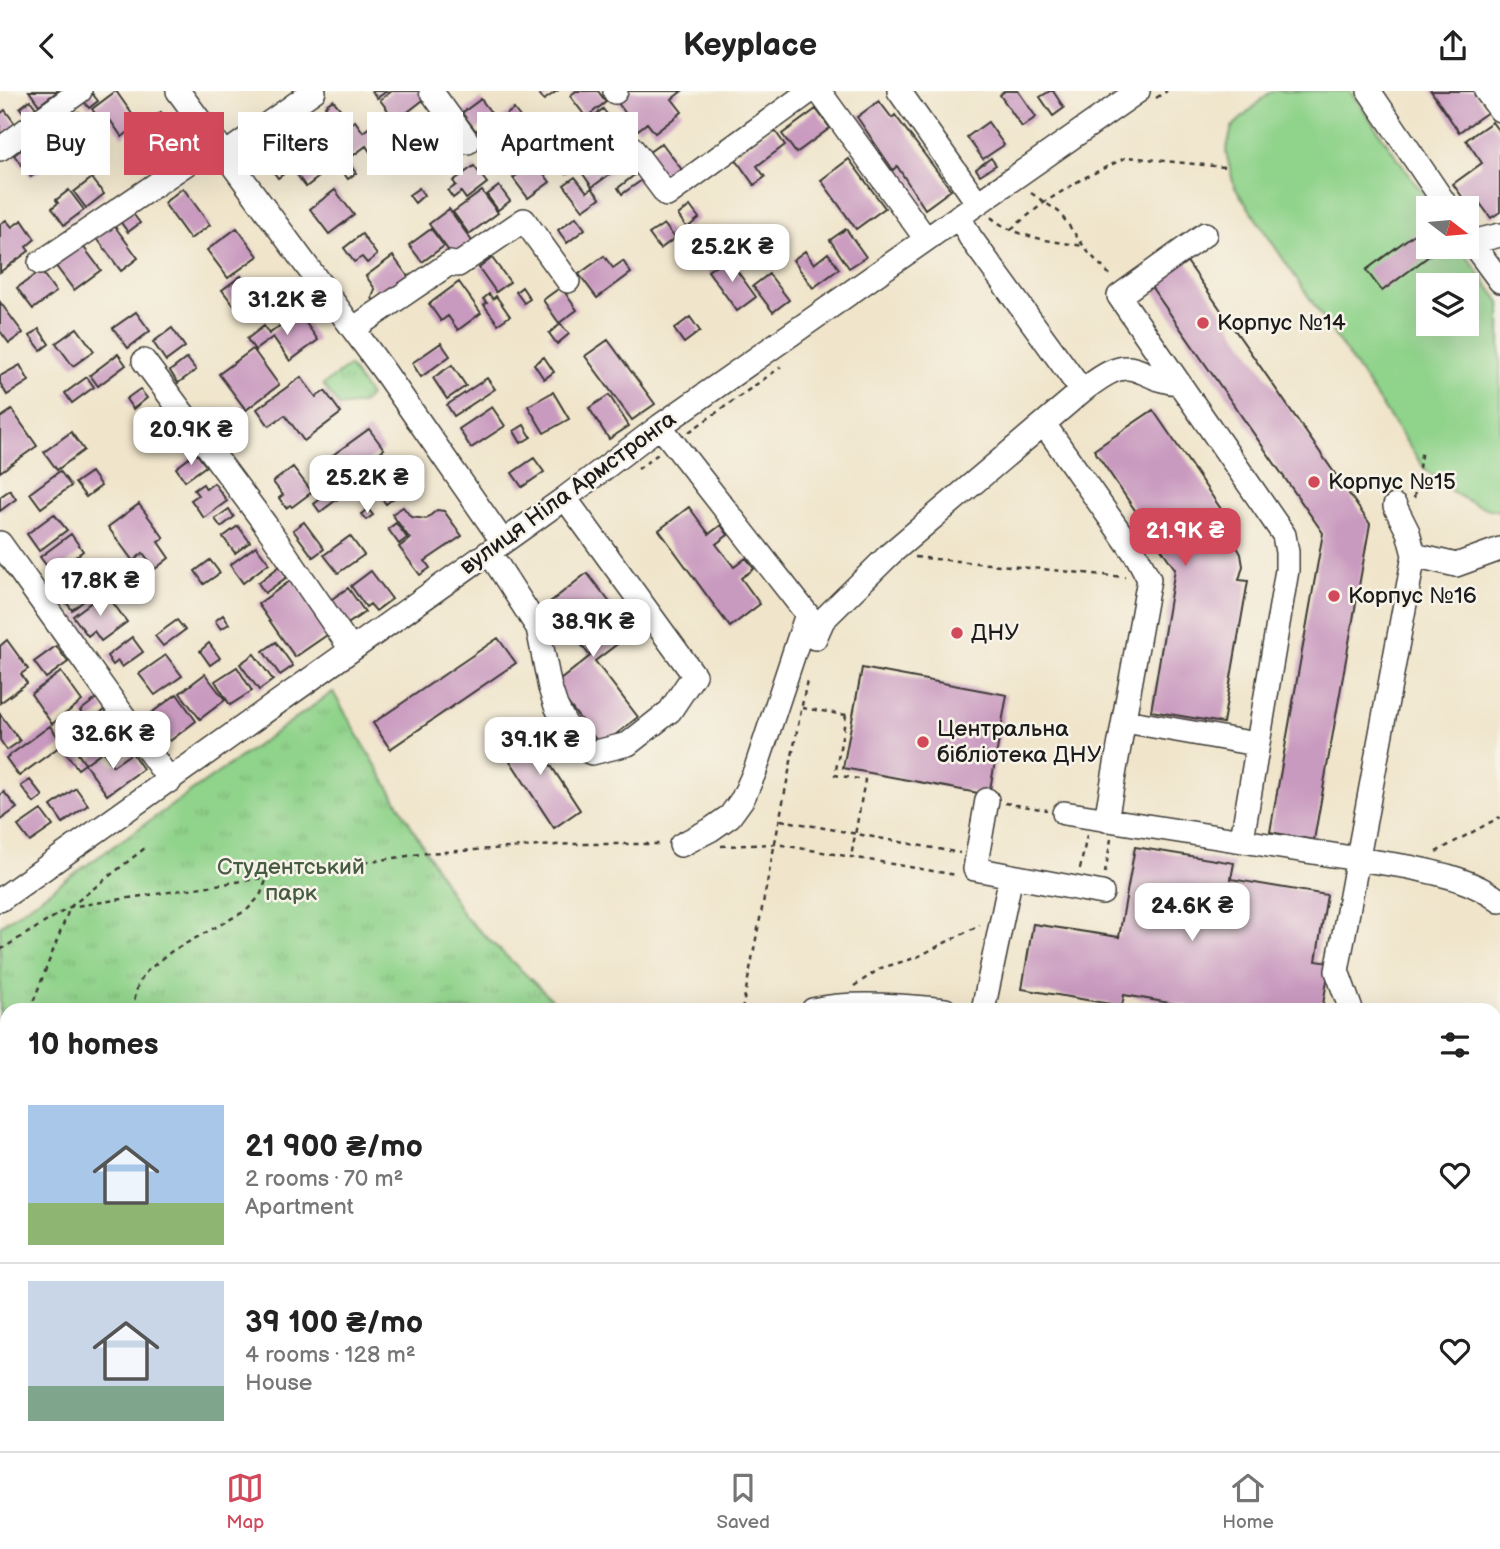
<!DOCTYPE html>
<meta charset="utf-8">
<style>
body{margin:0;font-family:"Balsamiq Sans",sans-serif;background:#f6f6f6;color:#222;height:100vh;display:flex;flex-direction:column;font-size:26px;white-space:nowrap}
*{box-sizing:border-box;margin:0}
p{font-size:23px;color:#767676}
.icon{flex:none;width:38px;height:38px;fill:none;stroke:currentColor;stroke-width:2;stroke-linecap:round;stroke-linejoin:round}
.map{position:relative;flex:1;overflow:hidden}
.side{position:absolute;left:0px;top:912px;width:1502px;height:450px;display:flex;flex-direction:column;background:#fff;border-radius:21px 21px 0 0;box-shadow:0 7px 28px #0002}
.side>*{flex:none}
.banner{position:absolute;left:21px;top:21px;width:700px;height:63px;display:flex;gap:14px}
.needle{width:46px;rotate:106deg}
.fabs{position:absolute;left:1416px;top:105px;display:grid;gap:14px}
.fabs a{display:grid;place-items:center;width:63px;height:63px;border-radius:0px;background:#fff;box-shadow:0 7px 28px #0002;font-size:35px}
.price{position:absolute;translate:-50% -60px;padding:0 16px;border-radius:14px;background:#fff;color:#222;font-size:23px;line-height:46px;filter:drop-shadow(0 2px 4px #0008)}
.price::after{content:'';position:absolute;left:50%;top:42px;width:21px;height:16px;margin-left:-10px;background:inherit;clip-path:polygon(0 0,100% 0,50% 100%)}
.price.current{background:#d1495b;color:#fff}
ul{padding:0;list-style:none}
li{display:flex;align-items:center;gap:21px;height:175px;padding:0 28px}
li+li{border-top:2px solid #e0e0e0}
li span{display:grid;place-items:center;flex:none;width:196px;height:140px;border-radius:0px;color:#555}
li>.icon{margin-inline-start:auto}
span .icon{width:84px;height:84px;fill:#fffc;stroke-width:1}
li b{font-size:30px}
h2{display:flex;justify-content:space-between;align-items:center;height:84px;padding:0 28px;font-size:30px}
.tag{padding:0 24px;border-radius:0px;background:#fff;box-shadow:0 7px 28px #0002;font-size:24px;line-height:63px}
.tag.current{background:#d1495b;color:#fff}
header{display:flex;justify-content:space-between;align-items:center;height:91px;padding:0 28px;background:#fff;font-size:32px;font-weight:700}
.menu{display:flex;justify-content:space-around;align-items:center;height:98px;border-top:2px solid #e0e0e0;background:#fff;font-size:19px;color:#767676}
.menu a{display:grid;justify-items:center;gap:4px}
.menu .current{color:#d1495b}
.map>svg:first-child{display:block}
.grass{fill:url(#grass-tufts);stroke:#567854;stroke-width:2}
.pitch{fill:#90d38b;stroke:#567854;stroke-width:2;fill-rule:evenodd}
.building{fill:#c99abf}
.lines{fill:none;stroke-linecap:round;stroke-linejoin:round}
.minor-casing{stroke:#3c3a36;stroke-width:26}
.major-casing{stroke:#3c3a36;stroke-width:33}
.path{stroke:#3c3a36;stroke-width:2.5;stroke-dasharray:5 5;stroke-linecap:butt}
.minor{stroke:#fff;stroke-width:23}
.major{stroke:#fff;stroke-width:30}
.poi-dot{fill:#d1495b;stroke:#f7f3e8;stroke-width:2.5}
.labels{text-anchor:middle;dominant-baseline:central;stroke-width:5;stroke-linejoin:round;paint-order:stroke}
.poi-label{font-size:23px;fill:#1c1c1c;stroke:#f7f3e8;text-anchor:start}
.street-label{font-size:23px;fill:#1c1c1c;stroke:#f7f3e8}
.park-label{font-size:23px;fill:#455c43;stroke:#f7f3e8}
</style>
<header><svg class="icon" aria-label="back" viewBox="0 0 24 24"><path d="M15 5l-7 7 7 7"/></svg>Keyplace<svg class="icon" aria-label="share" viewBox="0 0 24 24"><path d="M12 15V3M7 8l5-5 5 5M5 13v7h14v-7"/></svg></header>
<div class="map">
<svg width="1500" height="1360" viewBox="0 0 1500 1360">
<defs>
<pattern id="grass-tufts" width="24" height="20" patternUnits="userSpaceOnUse" patternTransform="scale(1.75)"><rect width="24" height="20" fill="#90d38b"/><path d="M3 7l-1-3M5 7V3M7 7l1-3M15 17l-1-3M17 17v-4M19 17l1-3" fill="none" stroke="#7cb577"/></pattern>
</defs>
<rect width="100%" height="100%" fill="#f7f3e8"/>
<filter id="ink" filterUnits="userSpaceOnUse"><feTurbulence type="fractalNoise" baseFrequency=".0143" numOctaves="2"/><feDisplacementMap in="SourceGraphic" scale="14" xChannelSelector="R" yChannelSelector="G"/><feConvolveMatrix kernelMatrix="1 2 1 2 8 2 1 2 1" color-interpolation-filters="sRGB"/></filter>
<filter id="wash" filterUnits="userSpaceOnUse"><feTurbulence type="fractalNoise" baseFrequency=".00686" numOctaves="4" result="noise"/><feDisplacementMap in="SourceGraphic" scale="28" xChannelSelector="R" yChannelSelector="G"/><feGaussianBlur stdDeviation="1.57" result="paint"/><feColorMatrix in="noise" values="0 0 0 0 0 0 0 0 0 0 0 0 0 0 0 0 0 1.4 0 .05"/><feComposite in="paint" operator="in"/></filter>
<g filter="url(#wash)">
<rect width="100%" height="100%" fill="#f0e5cb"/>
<!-- grass -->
<path class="grass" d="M349,275L370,305L361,313L340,316L323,294Z
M333,601L464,825L563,919H7V1151L0,1141V835Z
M0,1214L7,1224V1269L0,1259Z
M1272,1354L1283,1360H149L146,1355Z"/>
<!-- pitch -->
<path class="pitch" d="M1271,0H1350L1433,117H1428V156H1460L1500,211V420C1467,415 1449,399 1424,377L1234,95L1226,61L1232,36ZM1428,194H1466V233H1428Z"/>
<g id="blocks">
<!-- building -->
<path class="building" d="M29,0H58L39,14Z
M116,0L139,33L122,46L110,29L103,34L92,18Z
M372,0H387L377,7Z
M392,0H423L427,6L396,30L380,9Z
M537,0H557L544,9Z
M576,0H598L606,11L586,26L570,5Z
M625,0H682L672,8L682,21L655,42L647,32L638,39L615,8Z
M1005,0H1018L1036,26L1022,36L1000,4Z
M1050,0H1053L1064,17L1053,25L1040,6Z
M1431,0H1473L1488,21L1459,41Z
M91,1L98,10L89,17L82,8Z
M481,8L494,26L476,40L462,22Z
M30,9L38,20L28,27L20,17Z
M333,9L342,20L334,26L325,15Z
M879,10L892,27L895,24L951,99L925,118L897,75L893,79L857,26Z
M514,18L523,30L507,41L499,29Z
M603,18L621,41L590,64L573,41Z
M816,18L830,37L796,62L782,43Z
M5,19L16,34L0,46V23Z
M79,21L103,54L71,78L47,45Z
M161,21L183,52L152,74L130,44Z
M386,24L401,44L373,65L366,55L343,72L327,50L355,30L363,41Z
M439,28L445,35L428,48L422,40Z
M988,31L1004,54L983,68L967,46Z
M1492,31L1500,42V121L1491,127L1479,111L1470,117L1453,93L1482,72L1466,49Z
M291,36L324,82L306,96L292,77L278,87L258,60Z
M773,37L785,54L757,75L765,86L754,94L734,66Z
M512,44L525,62L505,77L492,59Z
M33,50L50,73L31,86L14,64Z
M662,52L682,79L665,91L645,64Z
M619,56L629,69L592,96L583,83Z
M576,61L583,70L566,83L559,74Z
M991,67L996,74L980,84L976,78Z
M849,68L885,117L856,138L821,89Z
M348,71L356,82L348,88L340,77Z
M535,71L550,91L528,107L513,87Z
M474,75L487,92L466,108L461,101L453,107L448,100L456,94L453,90Z
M637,82L642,89L622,103L618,97Z
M575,86L587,101L592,97L600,107L583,119L564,94Z
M92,87L104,103L86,117L74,101Z
M499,95L510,110L498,119L487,104Z
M183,97L210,134L190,148L164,112Z
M419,97L424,104L415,112L409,104Z
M69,99L84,119L64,134L52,117L58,112L56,109Z
M335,99L354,124L329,143L310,118Z
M482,100L498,122L469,143L453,121Z
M690,115L699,127L687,137L678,124Z
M449,118L474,153L454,167L429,133Z
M131,120L140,132L128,141L119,129Z
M576,126L585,138L567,152L558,139Z
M6,129L12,136L22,129L35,148L26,156L29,160L0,181V133Z
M113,133L138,167L121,180L96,146Z
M664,133L675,147L660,158L649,143Z
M1425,135L1428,140V156H1441L1382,200L1366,179Z
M237,137L258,165L228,187L207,159Z
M431,138L444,155L422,171L409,154Z
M846,138L866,166L849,177L830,149Z
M362,143L377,164L367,172L362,166L354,171L344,157Z
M766,147L780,166L767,176L753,157Z
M82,154L101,179L74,199L55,174Z
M805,160L814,173L828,162L839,178L813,197L793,169Z
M393,165L412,191L376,212L372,207L375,198L366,185Z
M604,165L613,177L623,170L631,182L597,207L579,183Z
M727,166L756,206L737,220L708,180Z
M492,167L510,191L496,201L479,177Z
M1186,169L1370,433L1314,749L1270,741L1323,442L1150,194Z
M41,180L56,201L33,218L17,197Z
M769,183L789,209L773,221L753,195Z
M241,185L257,208L239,221L222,199Z
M459,191L481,222L458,239L448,225L441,230L429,213Z
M522,196L530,208L524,212L516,201Z
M561,196L577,219L559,232L543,209Z
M489,203L493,208L496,205L510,225L498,233L484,214L487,212L483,208Z
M0,211L23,242L9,252L0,240Z
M136,221L150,240L128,257L113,237Z
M298,221L318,249L290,270L273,246L255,259L247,248L264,235L269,243Z
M690,226L700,240L684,252L674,238Z
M561,233L569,243L557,253L549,242Z
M77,237L94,260L73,275L56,252Z
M172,237L185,256L166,270L153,251Z
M39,238L49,253L41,259L30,245Z
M608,249L655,313L632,329L585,265Z
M441,252L450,265L421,286L412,272Z
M253,258L279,294L246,319L219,283Z
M118,263L126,274L98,295L90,284Z
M544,266L554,281L544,288L534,273Z
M187,267L196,279L178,292L170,280Z
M20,274L29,290L7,304L0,292V285Z
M452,274L466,295L447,308L433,287Z
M87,286L94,296L72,312L65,302Z
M301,286L316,306L325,300L341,322L304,350L285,324L269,335L257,318Z
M487,287L495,298L454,325L447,314Z
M140,298L147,307L133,318L126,308Z
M553,301L569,328L544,342L528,315Z
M609,304L629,335L609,348L589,317Z
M492,316L505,335L471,357L459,338Z
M12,319L37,355L0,381V327Z
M1153,319L1234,437L1229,441L1241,463L1243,475L1239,489L1248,490L1223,632L1151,620L1175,478L1094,359Z
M173,329L183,343L163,357L153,344Z
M524,334L531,346L521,352L514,340Z
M369,338L384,358L348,385L333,364Z
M71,341L84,359L57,379L44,361Z
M196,362L206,375L185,390L176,377Z
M534,367L544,381L522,396L512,382Z
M405,369L418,386L397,401L399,403L386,413L379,404L391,395L383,386Z
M293,376L312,401L292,416L290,414L286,417L279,407L283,404L273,391Z
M60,380L71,395L41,417L30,402Z
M91,381L101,395L86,406L75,392Z
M214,392L227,410L204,427L191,409L198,404L194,399L203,393L206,398Z
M334,397L340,406L320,421L314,413Z
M10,399L16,408L0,420V406Z
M139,413L164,447L158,451L169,467L155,478L143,462L133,470L108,436Z
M403,416L411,426L426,428L437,419L444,420L462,445L425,470L430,477L420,484L399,456L410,448L392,423Z
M689,416L709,443L721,434L728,444L716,453L734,476L746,467L754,478L741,487L760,513L730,536L659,439Z
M229,418L234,426L221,436L215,428Z
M368,418L373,424L366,429L361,423Z
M54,423L67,439L39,460L27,443Z
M304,431L324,458L313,466L293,439Z
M396,432L407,447L399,453L388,438Z
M238,435L250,451L235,462L223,446Z
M71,443L83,460L53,483L40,466Z
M350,445L364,464L338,482L324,464Z
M256,455L269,472L243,492L230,474Z
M210,469L220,482L204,493L195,480Z
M280,475L287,486L265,502L258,492Z
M81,476L98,499L72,519L58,500L71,491L68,486Z
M371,480L392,508L376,520L370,513L366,516L351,495Z
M587,482L633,541L595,570L638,626L601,655L554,594L590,565L549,512Z
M293,488L330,542L295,566L258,513Z
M348,497L365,521L346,534L329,510Z
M105,501L127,531L101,550L94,540L88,545L73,525Z
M223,524L229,533L221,538L215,530Z
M177,529L185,539L163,555L155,545Z
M132,546L143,561L122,576L118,570L113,574L107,565Z
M498,547L516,572L390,658L373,632Z
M7,549L28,578L21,583L27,592L0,612V555Z
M276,551L293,575L280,584L263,560Z
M209,552L220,567L210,574L200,560Z
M56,555L68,571L46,587L34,571Z
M254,563L273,589L259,599L240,573Z
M166,564L182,585L155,604L139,583Z
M237,576L252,600L230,614L215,590Z
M862,577L1007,604L989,704L843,677Z
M61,581L82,610L52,633L31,603Z
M205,583L225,609L200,628L180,602Z
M177,603L196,630L170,650L150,623Z
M97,607L105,619L88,631L80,620Z
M0,623L20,650L7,659L0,649Z
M50,635L63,653L19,685L6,667Z
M525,635L580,719L554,737L499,653Z
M74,657L85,673L78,678L66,662Z
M103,660L113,675L132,662L143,678L107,704L85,673Z
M30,689L43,705L34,712L21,695Z
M76,697L88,714L63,732L51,715Z
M4,701L17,717L0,729V704Z
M41,719L53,735L30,751L18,735Z
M1135,756L1234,772L1231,788L1327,804L1316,870L1330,872L1322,919H1209L1124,904L1122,915L1022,898L1033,833L1119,846Z"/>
</g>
</g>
<g filter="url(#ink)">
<use href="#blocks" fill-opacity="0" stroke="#3c3a36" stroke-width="2"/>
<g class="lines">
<defs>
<path id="minor" d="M178,0L384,280L503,451
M431,0L468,51
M819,0L926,148
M899,0L977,111
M1369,0L1448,117
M1486,0L1500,19
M615,1L616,0
M631,56L667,104L810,0
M0,58L80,0
M224,64L314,0
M959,125L970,146L1082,300
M1205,143L1119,205L1284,444L1287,461V479L1242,748
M1466,144L1500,190
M1472,151L1500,144
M40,172L217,52
M353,238L450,172L458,174L524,129L568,190
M144,270L265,433L351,558
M1044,333L1138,467L1149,488L1106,729
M660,335L807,523L755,680L743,707L730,725L710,739L681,754
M0,452L170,690
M489,461L538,537L550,597L556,615L573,648L583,658L592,662L628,653L670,620L694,584L565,407
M1414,464L1456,474L1500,458
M815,547L823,529L890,463L1082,300C1096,290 1115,273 1134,278C1151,283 1156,290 1178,292
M1125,630L1256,653
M987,709L975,778L1102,802
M1064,722L1409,776C1442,783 1472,789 1500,810
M0,809L565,407L660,335L1138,0
M813,919C850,910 908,915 945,919
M983,919L1011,785
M1351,919L1337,880L1414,464L1408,441L1395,415
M1494,1008L1500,1009"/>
<path id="major" d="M0,1201L7,1211
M0,1276L7,1286
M56,1354L60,1360
M110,1354L114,1360"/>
</defs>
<!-- minor casing -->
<use href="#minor" class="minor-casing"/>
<!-- major casing -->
<use href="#major" class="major-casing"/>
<!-- path -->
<path class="path" d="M1156,7L1167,0
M1031,102L1059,121L1088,161L1113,187
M991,126C1012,146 1056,151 1084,155
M1011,138L1045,111L1082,88L1127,66L1224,76
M689,341L781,276
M638,378L658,363
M1414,407L1422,358
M915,466L1125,486
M802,617L853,625
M846,624L835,684L865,689L851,766
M1005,712L1047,719
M781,729L960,762
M721,755L776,753L956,784
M1436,761L1500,726
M1080,778L1087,744
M1105,782L1111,748
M0,859L70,816L427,762L572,753H662
M854,895L881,877L915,867L980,834
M30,919L70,816L145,757
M132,919L138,893L147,880L172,860L247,819L260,805L267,787
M742,919L807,589
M0,951L7,953
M0,968L7,969
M1,1307L7,1316
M245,1354L249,1360
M307,1354L312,1360
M491,1354L495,1360
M577,1354L581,1360
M1305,1354L1315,1360
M1328,1354L1338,1360
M316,1360L321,1354
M686,1360L692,1354"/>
<!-- minor -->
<use href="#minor" class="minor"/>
<!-- major -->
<use href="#major" class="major"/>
</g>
</g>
<!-- markers -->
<g class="poi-dot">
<circle cx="1203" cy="232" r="7"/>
<circle cx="1314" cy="391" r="7"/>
<circle cx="1334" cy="505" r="7"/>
<circle cx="957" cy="542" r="7"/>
<circle cx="923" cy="651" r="7"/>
</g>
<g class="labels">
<!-- poi labels -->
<g class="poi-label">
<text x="1217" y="232">Корпус №14</text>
<text x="1328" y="391">Корпус №15</text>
<text x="1348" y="505">Корпус №16</text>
<text x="971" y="542">ДНУ</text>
<text x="937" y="638">Центральна<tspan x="937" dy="26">бібліотека ДНУ</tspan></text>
</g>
<!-- street labels -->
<g class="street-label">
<text transform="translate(568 402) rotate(-36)">вулиця Ніла Армстронга</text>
</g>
<!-- park labels -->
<g class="park-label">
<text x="291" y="776">Студентський<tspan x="291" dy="26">парк</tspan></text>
</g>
</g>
</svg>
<div class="fabs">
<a><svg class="needle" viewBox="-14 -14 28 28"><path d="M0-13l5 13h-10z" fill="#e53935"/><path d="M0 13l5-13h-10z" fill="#767676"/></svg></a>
<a><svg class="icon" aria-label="layers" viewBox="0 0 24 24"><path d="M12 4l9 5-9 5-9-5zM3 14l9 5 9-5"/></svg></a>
</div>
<b class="price" style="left:732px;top:193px">25.2K ₴</b>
<b class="price" style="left:287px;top:246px">31.2K ₴</b>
<b class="price" style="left:191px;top:376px">20.9K ₴</b>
<b class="price" style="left:367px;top:424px">25.2K ₴</b>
<b class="price current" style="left:1185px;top:477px">21.9K ₴</b>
<b class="price" style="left:100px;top:527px">17.8K ₴</b>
<b class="price" style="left:593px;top:568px">38.9K ₴</b>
<b class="price" style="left:113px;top:680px">32.6K ₴</b>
<b class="price" style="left:540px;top:686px">39.1K ₴</b>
<b class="price" style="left:1192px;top:852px">24.6K ₴</b>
<div class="banner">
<a class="tag">Buy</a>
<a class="tag current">Rent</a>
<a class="tag">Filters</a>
<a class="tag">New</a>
<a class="tag">Apartment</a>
</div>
<section class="side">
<h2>10 homes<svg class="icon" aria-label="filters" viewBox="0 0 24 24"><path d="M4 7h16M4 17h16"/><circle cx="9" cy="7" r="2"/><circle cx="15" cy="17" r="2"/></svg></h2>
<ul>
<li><span style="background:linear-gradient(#a9c7e8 70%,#8fb573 0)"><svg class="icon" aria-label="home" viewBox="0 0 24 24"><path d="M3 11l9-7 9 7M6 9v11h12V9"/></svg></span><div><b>21 900 ₴/mo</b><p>2 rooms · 70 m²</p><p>Apartment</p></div><svg class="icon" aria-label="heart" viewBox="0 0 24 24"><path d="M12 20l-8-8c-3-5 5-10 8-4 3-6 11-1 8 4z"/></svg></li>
<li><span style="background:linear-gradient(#c9d6e8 75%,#7fa58c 0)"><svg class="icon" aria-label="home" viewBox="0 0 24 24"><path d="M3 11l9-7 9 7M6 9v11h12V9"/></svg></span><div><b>39 100 ₴/mo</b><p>4 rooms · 128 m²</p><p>House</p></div><svg class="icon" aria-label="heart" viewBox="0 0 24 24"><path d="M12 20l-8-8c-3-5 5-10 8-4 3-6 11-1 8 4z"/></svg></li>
</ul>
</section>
</div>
<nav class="menu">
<a class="current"><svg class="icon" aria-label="map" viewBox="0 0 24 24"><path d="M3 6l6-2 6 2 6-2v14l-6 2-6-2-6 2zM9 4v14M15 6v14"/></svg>Map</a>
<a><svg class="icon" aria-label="saved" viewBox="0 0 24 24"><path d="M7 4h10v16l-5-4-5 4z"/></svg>Saved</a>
<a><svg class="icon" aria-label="home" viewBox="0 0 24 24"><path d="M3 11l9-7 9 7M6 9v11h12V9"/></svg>Home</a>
</nav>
